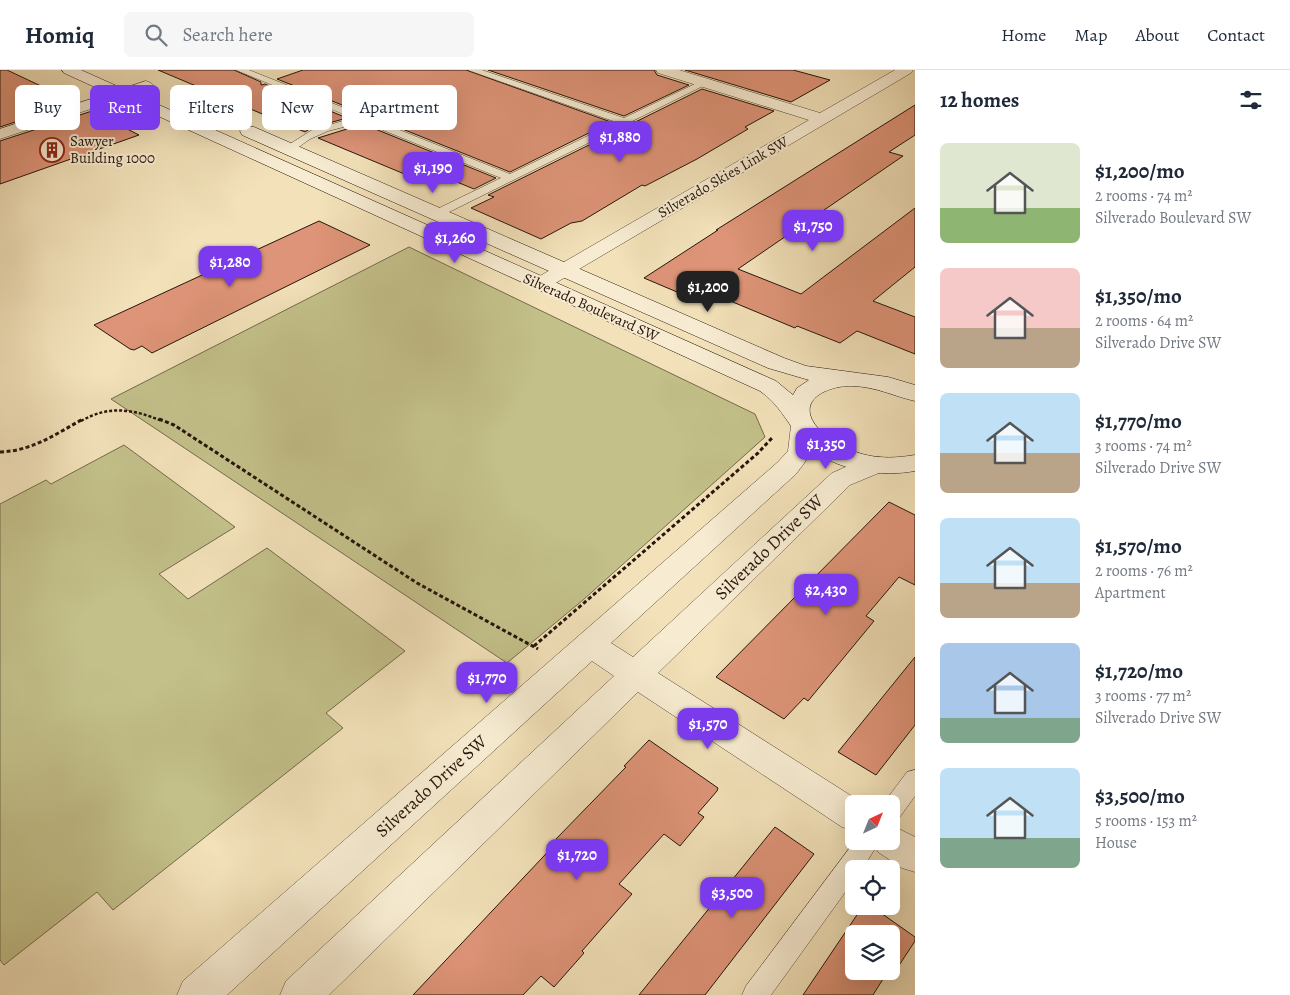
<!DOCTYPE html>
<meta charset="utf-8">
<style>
body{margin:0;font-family:Alegreya,serif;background:#f6f6f7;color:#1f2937;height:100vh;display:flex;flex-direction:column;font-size:19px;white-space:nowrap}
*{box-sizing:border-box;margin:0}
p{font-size:16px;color:#747a83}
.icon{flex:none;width:28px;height:28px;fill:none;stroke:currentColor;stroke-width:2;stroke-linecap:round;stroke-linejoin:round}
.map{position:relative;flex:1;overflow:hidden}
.details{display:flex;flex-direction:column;background:#fff;width:375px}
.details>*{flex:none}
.hud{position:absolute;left:15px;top:15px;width:475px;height:45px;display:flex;gap:10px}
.needle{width:32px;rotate:43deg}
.buttons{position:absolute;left:845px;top:725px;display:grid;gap:10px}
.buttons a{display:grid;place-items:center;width:55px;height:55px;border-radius:8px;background:#fff;box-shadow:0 5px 20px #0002;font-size:25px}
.price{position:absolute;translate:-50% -42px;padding:0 11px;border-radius:10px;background:#7c3aed;color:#fff;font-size:16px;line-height:32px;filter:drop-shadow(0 1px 2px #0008)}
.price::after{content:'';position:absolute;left:50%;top:30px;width:15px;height:11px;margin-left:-8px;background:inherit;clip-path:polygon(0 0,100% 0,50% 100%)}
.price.current{background:#222;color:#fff}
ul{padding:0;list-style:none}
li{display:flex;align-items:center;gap:15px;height:125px;padding:0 25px}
li span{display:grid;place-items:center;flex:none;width:140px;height:100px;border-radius:8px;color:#555}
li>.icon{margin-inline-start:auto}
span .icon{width:60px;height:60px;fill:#fffc;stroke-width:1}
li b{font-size:21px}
h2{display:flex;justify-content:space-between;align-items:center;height:60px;padding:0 25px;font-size:21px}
.pill{padding:0 18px;border-radius:8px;background:#fff;box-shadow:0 5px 20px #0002;font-size:18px;line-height:45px}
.pill.current{background:#7c3aed;color:#fff}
header{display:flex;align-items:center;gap:30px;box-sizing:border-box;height:70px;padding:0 25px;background:#fff;border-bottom:1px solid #e0e1e3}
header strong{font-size:24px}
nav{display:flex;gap:28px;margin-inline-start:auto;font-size:18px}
.search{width:350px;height:45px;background:#f6f6f7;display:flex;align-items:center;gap:12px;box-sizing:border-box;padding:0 18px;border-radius:8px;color:#747a83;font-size:19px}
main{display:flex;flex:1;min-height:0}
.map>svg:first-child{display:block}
.green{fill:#c3c08a;stroke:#746a4a}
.building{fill:#de9478;stroke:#26150a}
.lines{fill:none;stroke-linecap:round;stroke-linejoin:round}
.lane-casing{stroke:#594836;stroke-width:1}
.street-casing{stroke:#594836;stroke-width:1}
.secondary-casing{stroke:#26150a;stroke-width:1}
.path-far1{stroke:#26150a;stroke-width:2.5;stroke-dasharray:3 2;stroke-linecap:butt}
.path{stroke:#26150a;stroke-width:3;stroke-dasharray:4 2.5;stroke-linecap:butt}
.lane{fill:#f7ecd2;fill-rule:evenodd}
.street{fill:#f7ecd2;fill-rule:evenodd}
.secondary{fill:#f7ecd2;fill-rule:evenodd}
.labels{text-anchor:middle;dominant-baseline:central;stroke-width:4;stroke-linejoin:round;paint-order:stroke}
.far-poi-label{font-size:15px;fill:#26150a;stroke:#f7ecd2;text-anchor:start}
.far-street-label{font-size:15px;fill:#26150a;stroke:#f7ecd2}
.street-label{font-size:18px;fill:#26150a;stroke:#f7ecd2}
</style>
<header>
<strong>Homiq</strong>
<div class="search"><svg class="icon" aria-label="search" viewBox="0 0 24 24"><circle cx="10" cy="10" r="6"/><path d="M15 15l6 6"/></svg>Search here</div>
<nav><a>Home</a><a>Map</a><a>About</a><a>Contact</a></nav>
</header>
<main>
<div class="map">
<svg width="915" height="925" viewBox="0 0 915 925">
<rect width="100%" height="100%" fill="#f2e1b9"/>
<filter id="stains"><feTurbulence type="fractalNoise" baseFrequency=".004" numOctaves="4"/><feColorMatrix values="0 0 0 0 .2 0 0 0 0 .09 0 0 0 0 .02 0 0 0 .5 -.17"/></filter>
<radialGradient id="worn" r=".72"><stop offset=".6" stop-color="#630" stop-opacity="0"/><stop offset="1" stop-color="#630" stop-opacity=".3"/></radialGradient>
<!-- green -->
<path class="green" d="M409,177L755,344L765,367L583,530L507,593L111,329Z
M124,375L235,457L159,504L188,529L267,478L405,581L326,643L343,658L113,840L97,822L4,895L0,890V434L46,410L51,414Z"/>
<!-- building -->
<path class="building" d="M0,0H7L75,32L0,57Z
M158,0H234L261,12V15L265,14L347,48L311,58L305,62Z
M303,0H466L611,52L510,102L277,9Z
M488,0H654L657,5L689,15L624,46Z
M685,0H793L830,10L791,32Z
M702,19L774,41L745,57L748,59L697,89L645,116L642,115L582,151L571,153L541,169L471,138L494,127L488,125Z
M915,35V65L889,82L903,86L738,199L801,224L915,138V197L873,231L915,247V284L857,261L840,273L797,256L795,258L704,220L698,225L682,219L677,222L644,208L718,160H716Z
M92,41L139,65L0,114V71Z
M363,54L496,108L474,119L430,101L414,108L318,68Z
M319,151L370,175L152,283L142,276L134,280L130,279L94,255Z
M889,432L915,445V515L899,507L866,546L874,551L808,631L804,628L784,649L716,607Z
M915,587V655L876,705L838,682Z
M649,670L718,718L717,721L698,743L704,747L680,776L664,764L619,814L632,824L582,881L584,883L554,917L541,906L523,925H413L558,771L556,769L626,697L624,696Z
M775,757L814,784L705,925H639Z
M863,836H871L915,867V871L894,903L891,901V864H854V901H888L873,925H803Z"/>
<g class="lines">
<defs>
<path id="lane" d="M236,0H249L510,104L616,52L468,0H482L624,48L701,11L704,10L709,13L437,148L431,144L433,141L501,108L363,52L328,61L310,69L293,81H285L284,79L285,77L312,60L353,48Z
M915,700V726L899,748L891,751V734H883L907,702Z
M855,771H880L862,799H854V810L771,925H742L746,916Z"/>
<path id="street" d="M656,0H679L820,43L895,0H913L911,3L547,218L540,220L533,218L530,214L533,210L809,50L658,3Z
M146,11L151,13L154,16L151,19L0,69V59Z
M803,349L812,351C824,368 807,390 796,404L611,573L633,587L832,403C849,396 868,384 886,388L890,394L886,400L850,415L658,603L864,734H854V761L842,757L638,622L329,925H280L286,911L614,606L592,591L227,925H177L183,911L778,392L788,381L791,356L794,351Z
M891,755L915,767V802L902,798L878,782L873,771H891Z"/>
<path id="secondary" d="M62,0H81L776,311L793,325L797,318L809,310L768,298L242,65L240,61L242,57H254L784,288L806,296L888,307L915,315V331C893,326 877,317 853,316C830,315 794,329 817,357C828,370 846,379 862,384C880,389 897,388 915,385V401C877,408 826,399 800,368C786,351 779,334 760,321L64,3Z"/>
</defs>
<!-- lane casing -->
<use href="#lane" class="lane-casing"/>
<!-- street casing -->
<use href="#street" class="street-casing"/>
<!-- secondary casing -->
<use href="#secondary" class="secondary-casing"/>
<!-- path-far1 -->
<path class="path-far1" d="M81,351C109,335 133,339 162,351"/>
<!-- path -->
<path class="path" d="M159,349L174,355L417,513L538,579
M0,382C32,381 56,364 83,349
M534,576L758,383L772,368"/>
<!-- lane -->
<use href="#lane" class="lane"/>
<!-- street -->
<use href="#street" class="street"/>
<!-- secondary -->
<use href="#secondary" class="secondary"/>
</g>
<!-- icons -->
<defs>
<symbol id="building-ring" viewBox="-11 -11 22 22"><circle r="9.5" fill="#f7ecd2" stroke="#8f2418" stroke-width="1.5"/><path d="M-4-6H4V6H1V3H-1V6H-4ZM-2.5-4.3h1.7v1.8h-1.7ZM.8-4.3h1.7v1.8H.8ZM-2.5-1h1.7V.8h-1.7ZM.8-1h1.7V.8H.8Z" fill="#8f2418"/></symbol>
</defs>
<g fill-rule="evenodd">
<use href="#building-ring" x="38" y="66" width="28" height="28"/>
</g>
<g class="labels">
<!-- far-poi labels -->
<g class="far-poi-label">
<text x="70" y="71">Sawyer<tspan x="70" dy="17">Building 1000</tspan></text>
</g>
<!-- far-street labels -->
<g class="far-street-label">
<text transform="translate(723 107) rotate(-30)">Silverado Skies Link SW</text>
<text transform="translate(591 237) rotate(24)">Silverado Boulevard SW</text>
</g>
<!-- street labels -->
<g class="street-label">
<text transform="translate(769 477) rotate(-44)">Silverado Drive SW</text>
<text transform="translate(431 716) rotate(-42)">Silverado Drive SW</text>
</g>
</g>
<rect width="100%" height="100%" filter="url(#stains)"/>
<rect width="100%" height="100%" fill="url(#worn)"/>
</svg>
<div class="buttons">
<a><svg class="needle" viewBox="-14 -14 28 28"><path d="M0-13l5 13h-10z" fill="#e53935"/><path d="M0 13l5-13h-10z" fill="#747a83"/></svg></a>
<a><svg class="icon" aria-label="locate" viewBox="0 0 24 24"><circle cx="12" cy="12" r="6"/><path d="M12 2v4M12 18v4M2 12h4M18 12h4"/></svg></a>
<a><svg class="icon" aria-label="layers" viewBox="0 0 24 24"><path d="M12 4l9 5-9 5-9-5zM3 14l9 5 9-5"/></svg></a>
</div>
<b class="price" style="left:620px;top:93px">$1,880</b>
<b class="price" style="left:433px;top:124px">$1,190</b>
<b class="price" style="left:813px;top:182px">$1,750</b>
<b class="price" style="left:455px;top:194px">$1,260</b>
<b class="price" style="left:230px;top:218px">$1,280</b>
<b class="price current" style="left:708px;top:243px">$1,200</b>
<b class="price" style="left:826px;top:400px">$1,350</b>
<b class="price" style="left:826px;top:546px">$2,430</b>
<b class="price" style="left:487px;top:634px">$1,770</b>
<b class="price" style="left:708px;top:680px">$1,570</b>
<b class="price" style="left:577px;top:811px">$1,720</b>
<b class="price" style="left:732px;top:849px">$3,500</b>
<div class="hud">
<a class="pill">Buy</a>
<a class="pill current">Rent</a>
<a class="pill">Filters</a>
<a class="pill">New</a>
<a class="pill">Apartment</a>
</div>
</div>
<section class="details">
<h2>12 homes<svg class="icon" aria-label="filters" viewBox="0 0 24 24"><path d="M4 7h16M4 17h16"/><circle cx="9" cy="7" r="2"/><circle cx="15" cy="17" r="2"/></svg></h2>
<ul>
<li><span style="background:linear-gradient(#dfe7d0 65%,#8fb573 0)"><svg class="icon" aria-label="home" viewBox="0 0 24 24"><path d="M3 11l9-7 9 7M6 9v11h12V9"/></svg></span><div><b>$1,200/mo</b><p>2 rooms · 74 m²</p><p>Silverado Boulevard SW</p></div></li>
<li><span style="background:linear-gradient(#f6c9c9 60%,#b9a48a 0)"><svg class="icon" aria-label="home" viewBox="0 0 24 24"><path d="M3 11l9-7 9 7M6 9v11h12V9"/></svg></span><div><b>$1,350/mo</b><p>2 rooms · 64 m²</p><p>Silverado Drive SW</p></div></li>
<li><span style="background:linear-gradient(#bfe0f5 60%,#b9a48a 0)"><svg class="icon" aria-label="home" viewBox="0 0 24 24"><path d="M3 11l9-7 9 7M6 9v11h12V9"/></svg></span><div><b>$1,770/mo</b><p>3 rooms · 74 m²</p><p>Silverado Drive SW</p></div></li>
<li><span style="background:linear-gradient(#bfe0f5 65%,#b9a48a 0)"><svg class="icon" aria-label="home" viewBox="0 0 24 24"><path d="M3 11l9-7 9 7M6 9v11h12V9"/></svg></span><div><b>$1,570/mo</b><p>2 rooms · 76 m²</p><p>Apartment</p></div></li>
<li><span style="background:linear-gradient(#a9c7e8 75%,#7fa58c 0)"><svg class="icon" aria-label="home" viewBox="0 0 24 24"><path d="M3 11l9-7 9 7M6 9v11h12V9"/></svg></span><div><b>$1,720/mo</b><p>3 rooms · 77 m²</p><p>Silverado Drive SW</p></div></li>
<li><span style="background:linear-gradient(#bfe0f5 70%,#7fa58c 0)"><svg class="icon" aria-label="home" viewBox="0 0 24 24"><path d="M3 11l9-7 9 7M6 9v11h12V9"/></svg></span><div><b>$3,500/mo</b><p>5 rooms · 153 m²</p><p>House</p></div></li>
</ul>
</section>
</main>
